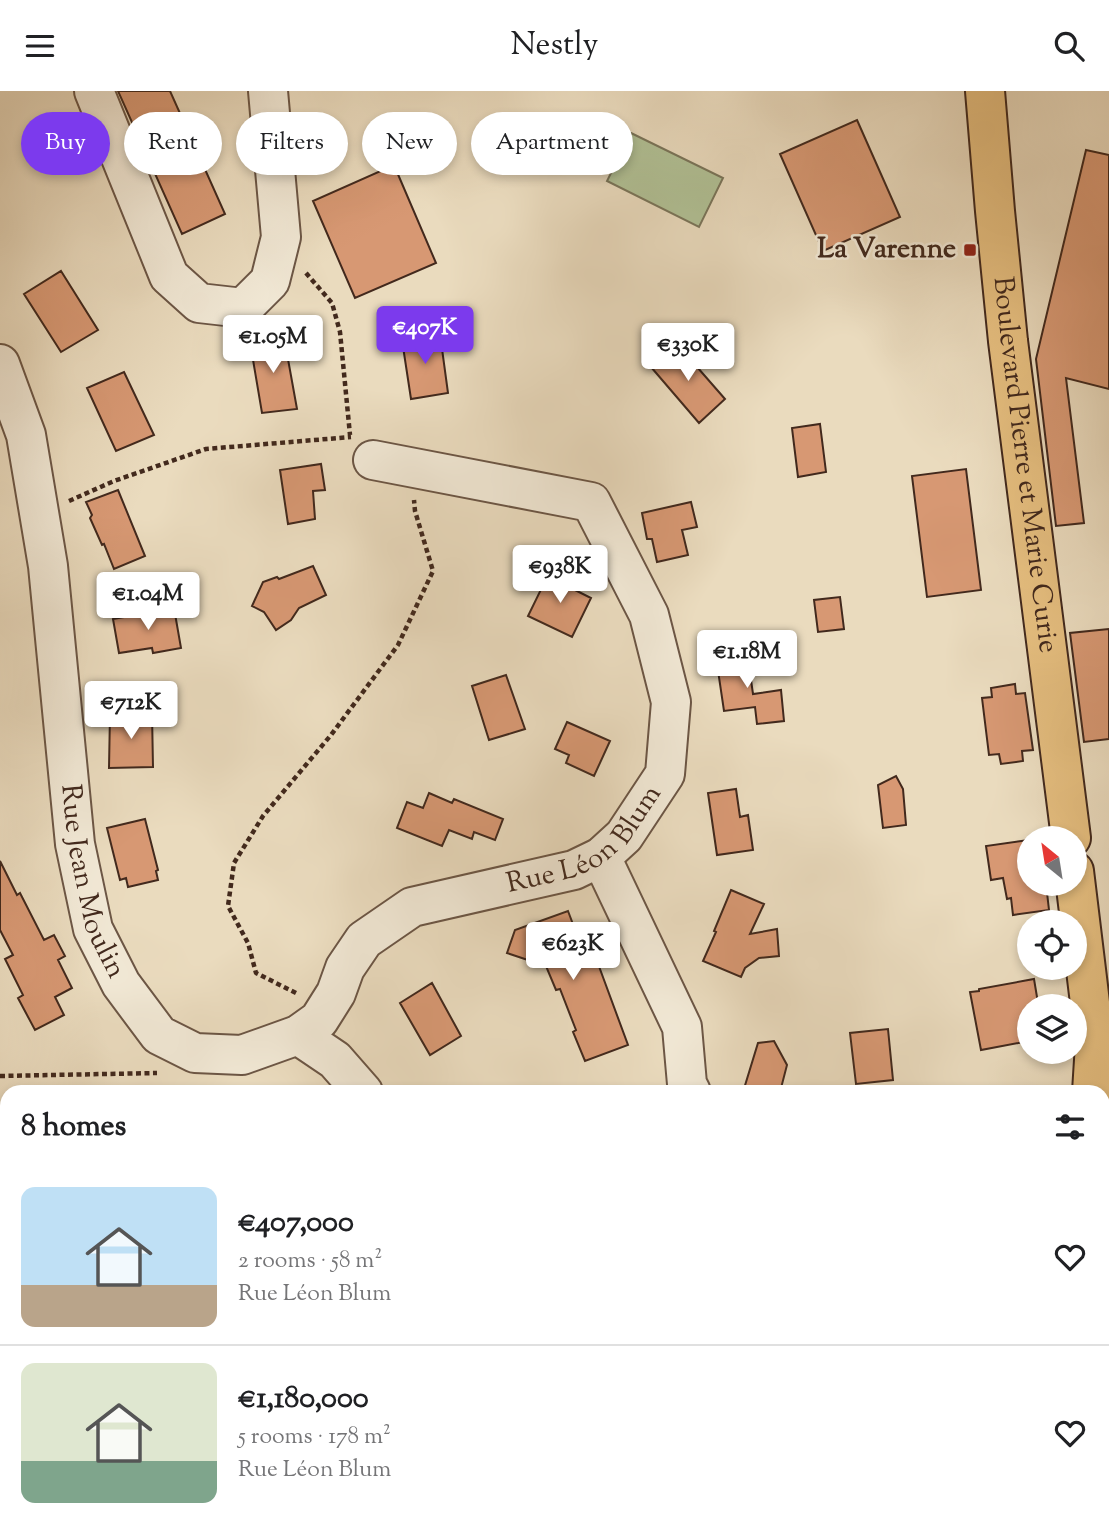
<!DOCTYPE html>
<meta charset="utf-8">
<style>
body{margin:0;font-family:"Sorts Mill Goudy",serif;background:#f6f6f6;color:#202124;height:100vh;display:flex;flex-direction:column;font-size:26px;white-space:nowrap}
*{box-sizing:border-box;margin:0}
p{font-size:23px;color:#757577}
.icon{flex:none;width:38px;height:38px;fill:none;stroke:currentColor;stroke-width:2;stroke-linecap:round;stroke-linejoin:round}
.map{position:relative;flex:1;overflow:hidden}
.panel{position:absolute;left:0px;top:994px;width:1110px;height:450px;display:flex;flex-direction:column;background:#fff;border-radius:21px 21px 0 0;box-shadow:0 4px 10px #0003}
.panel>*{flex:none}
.hud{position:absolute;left:21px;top:21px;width:700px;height:63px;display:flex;gap:14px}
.needle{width:46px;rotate:330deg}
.tools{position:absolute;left:1017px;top:735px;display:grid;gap:14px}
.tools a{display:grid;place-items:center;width:70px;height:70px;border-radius:50%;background:#fff;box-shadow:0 4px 10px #0003;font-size:35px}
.price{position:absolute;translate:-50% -60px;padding:0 16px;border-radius:7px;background:#fff;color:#222;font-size:23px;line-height:46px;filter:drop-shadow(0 2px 4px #0008)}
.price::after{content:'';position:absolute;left:50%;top:42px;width:21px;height:16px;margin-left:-10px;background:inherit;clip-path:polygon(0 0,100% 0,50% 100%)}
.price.current{background:#7c3aed;color:#fff}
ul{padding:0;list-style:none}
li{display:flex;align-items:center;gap:21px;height:175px;padding:0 21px}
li+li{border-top:2px solid #e0e0e0}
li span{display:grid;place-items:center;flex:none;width:196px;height:140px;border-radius:14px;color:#555}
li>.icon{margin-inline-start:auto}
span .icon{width:84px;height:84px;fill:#fffc;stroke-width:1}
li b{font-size:30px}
h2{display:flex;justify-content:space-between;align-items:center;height:84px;padding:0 21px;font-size:30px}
.tag{padding:0 24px;border-radius:32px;background:#fff;box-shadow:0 4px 10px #0003;font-size:24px;line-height:63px}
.tag.current{background:#7c3aed;color:#fff}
header{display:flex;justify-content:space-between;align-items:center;height:91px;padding:0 21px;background:#fff;font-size:32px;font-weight:600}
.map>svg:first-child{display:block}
.green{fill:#b1c196;stroke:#7a755a;stroke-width:2}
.building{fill:#d79873;stroke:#42291d;stroke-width:2}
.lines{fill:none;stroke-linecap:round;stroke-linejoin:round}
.minor-casing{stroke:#6c5645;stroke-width:42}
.major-casing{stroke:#42291d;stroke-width:42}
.path{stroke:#42291d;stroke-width:4.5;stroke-dasharray:5 3.5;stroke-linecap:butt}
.minor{stroke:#f1e8d5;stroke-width:38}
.major{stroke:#e5be7f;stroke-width:38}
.poi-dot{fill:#8f2418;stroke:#f1e8d5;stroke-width:2.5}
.labels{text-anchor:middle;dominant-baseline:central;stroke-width:5;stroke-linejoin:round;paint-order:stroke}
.poi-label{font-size:28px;font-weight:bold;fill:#42291d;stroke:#f1e8d5;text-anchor:end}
.street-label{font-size:28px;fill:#42291d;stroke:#f1e8d5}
</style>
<header><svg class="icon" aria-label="menu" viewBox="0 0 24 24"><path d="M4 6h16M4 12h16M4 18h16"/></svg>Nestly<svg class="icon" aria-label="search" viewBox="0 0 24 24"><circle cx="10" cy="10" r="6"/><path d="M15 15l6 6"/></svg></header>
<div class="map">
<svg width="1109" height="1443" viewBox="0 0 1109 1443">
<rect width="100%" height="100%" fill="#eadbbe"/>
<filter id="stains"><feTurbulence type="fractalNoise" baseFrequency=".00286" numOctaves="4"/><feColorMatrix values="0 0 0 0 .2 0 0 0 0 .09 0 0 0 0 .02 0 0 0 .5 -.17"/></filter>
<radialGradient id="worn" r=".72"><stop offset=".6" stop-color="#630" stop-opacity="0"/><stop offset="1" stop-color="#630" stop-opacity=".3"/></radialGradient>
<!-- green -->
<path class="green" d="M631,42L723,87L699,136L607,90Z"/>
<!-- building -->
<path class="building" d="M118,0H170L225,123L182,143Z
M857,29L900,126L823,160L780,63Z
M1086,59L1109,64V298L1066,287L1084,432L1056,435L1036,268Z
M394,74L436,172L355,207L313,110Z
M61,180L98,239L61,261L24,203Z
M440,243L448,302L411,308L402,249Z
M284,246L297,318L262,322L250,251Z
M677,253L725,308L699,332L651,276Z
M124,281L154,344L116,360L87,297Z
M820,333L826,381L798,386L792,337Z
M321,373L325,399L313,400L315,428L288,433L280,379Z
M966,378L981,499L927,506L912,385Z
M118,399L145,465L114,478L104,453L102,454L90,427L92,424L86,411Z
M691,411L697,436L682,439L688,464L657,471L652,448H647L642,422Z
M313,475L326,504L299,517L291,529L276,539L264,521L252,515L263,491L277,486L279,488Z
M550,480L576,493L573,498L591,507L572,546L528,525Z
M840,506L844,538L818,541L814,509Z
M174,517L181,557L153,562L152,557L119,562L113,528Z
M1109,538V648L1084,651L1070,542Z
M747,561L753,603L781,599L784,630L757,633L755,616L724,620L716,566Z
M506,584L525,638L489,649L472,595Z
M1015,593L1016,603L1025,602L1033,659L1022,660L1023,670L1001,673L999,663L989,664L982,607L992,606L991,597Z
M152,622L153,676L109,677L110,623Z
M567,631L610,650L594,685L566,672L569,664L555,658Z
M896,685L903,698L906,734L883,737L878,694Z
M736,698L740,726L748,724L753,759L717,764L708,702Z
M429,702L452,712L454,708L503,728L495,749L474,741L472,748L449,739L442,755L397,737L407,711L423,717Z
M145,728L158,779L156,780L158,789L128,796L126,787L120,789L107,737Z
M1029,749V793H1046L1049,819L1013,824L1011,807L1007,808L1003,787L991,789L986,755Z
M0,770L17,804L20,802L44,849L54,844L65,865L58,869L72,897L55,906L64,924L35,939L18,907L23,904L5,868L13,864L0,839Z
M731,799L764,813L750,843L777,838L779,865L759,867L745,877L741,886L703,870L716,841L714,840Z
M568,820L588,873L597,870L628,954L585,970L573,941L576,939L560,898L556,899L546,875L507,862L515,839Z
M1034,888L1038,912L1033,913V915H1029V950L981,959L970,901L979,900V898Z
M432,892L461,945L430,964L400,912Z
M888,938L893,989L856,993L850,942Z
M774,950L787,974L780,1001H743L758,952Z"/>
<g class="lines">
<defs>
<g id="minor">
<path d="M94,0L169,185L199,212L243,217L270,190L281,146L268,0"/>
<path id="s1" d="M0,273L26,344L48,475L75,753L93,838L121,893L159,944L195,962L242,964L298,944L319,929L336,902L345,877L364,849L412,816L574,779L601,766L624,745L665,683L671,611L649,524L591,411L373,369"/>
<path d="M601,766L682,936L687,993L691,1001"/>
<path d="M298,944L335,969L363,1001"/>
<path d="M0,1294L7,1310"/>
<path d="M0,1350L7,1346"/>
<path d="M54,1437L57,1443"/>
<path d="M444,1443L461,1437"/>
</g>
<g id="major">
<path id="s2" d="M985,0L995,120L1008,250L1071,747"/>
<path d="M1074,780L1095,953L1092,1001"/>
<path d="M1004,1443V1437"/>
</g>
</defs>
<!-- minor casing -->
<use href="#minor" class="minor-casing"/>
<!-- major casing -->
<use href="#major" class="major-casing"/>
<!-- path -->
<path class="path" d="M306,182L332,212L340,241L350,344
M69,410L114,390L206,358L351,346
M296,902L256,882L248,852L228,815L234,772L263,725L331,644L398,554L433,480L415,420L414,409
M0,985L157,982
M1102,1221L1109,1212"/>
<!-- minor -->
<use href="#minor" class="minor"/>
<!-- major -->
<use href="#major" class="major"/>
</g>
<!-- markers -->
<rect class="poi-dot" x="963" y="152" width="14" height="14" rx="3.5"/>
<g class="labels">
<!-- poi labels -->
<g class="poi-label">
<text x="956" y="159">La Varenne</text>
</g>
<!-- street labels -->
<g class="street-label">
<text stroke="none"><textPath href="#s2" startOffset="376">Boulevard Pierre et Marie Curie</textPath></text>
<text stroke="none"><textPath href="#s1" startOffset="1214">Rue Léon Blum</textPath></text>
<text stroke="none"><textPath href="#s1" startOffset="528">Rue Jean Moulin</textPath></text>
</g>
</g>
<rect width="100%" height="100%" filter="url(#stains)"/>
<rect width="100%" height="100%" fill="url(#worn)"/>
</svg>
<div class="tools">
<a><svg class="needle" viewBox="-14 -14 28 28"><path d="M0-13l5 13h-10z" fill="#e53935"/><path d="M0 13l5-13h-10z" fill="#757577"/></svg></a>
<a><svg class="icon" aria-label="locate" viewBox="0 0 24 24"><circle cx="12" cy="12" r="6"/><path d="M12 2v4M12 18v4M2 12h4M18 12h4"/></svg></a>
<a><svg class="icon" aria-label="layers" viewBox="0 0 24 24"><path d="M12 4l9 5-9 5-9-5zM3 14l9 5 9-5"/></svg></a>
</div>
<b class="price current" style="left:425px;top:275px">€407K</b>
<b class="price" style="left:273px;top:284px">€1.05M</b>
<b class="price" style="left:688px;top:292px">€330K</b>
<b class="price" style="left:560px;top:514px">€938K</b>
<b class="price" style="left:148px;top:541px">€1.04M</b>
<b class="price" style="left:747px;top:599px">€1.18M</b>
<b class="price" style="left:131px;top:650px">€712K</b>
<b class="price" style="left:573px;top:891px">€623K</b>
<div class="hud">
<a class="tag current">Buy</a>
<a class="tag">Rent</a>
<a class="tag">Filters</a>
<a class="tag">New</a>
<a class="tag">Apartment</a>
</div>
<section class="panel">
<h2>8 homes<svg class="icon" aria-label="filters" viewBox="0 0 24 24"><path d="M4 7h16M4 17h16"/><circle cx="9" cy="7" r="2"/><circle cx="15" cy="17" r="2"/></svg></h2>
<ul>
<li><span style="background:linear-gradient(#bfe0f5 70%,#b9a48a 0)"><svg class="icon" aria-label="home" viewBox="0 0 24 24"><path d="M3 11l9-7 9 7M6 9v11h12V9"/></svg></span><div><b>€407,000</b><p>2 rooms · 58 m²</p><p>Rue Léon Blum</p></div><svg class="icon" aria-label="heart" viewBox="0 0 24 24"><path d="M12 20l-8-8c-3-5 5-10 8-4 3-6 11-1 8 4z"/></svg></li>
<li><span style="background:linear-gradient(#dfe7d0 70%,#7fa58c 0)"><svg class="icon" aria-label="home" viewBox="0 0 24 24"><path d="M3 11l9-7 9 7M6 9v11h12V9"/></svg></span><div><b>€1,180,000</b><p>5 rooms · 178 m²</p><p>Rue Léon Blum</p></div><svg class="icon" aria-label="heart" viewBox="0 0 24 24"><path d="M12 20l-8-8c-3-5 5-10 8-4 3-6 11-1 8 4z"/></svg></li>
</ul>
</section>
</div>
